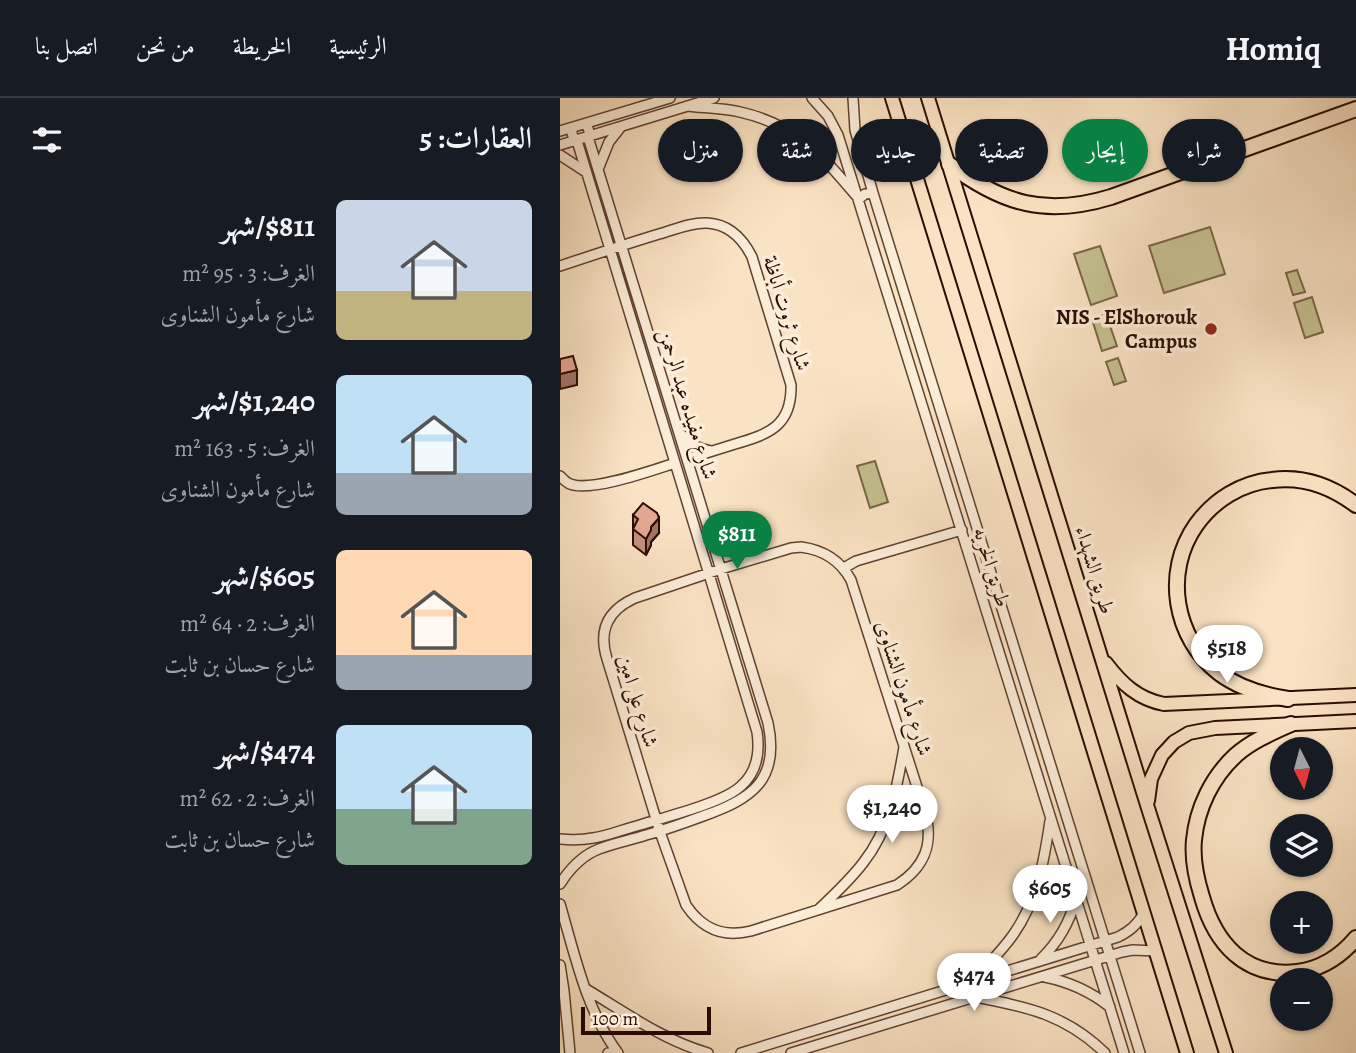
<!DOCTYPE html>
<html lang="ar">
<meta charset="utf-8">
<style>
body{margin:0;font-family:Alegreya,Amiri,serif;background:#20242c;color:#f1f3f6;direction:rtl;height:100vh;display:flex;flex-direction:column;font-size:26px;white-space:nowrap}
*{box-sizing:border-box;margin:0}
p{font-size:23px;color:#9ea1a6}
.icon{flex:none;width:38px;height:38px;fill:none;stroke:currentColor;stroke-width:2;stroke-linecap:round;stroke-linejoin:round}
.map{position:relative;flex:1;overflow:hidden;direction:ltr}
.panel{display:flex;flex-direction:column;background:#171b24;width:560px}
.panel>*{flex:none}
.banner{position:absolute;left:21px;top:21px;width:665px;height:63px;direction:rtl;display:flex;gap:14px}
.needle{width:46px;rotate:174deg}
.controls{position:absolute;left:710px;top:639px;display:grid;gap:14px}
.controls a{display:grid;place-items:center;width:63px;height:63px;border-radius:50%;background:#171b24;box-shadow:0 2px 5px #0004;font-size:35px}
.scale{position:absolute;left:21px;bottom:18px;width:130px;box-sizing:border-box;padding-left:7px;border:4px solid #2b0c02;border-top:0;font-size:19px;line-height:24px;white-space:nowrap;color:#2b0c02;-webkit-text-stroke:5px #fcedd9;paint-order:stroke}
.price{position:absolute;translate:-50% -60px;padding:0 16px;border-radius:24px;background:#fff;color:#222;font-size:23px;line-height:46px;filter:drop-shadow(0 2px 4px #0008)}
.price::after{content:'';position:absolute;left:50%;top:42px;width:21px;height:16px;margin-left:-10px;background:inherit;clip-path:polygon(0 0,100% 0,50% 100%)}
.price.current{background:#0b8043;color:#fff}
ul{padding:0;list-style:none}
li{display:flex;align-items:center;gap:21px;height:175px;padding:0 28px}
li span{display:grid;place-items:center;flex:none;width:196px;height:140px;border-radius:10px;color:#555}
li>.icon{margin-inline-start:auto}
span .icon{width:84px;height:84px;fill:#fffc;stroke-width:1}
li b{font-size:30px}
h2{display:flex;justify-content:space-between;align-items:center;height:84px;padding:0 28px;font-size:30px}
.tag{padding:0 24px;border-radius:32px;background:#171b24;box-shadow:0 2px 5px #0004;font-size:24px;line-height:63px}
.tag.current{background:#0b8043;color:#fff}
header{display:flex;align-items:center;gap:42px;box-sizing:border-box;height:98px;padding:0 35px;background:#171b24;border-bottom:2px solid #363941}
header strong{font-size:33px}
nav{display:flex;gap:38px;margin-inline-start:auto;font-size:24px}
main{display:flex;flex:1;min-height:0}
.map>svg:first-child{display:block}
.green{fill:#c5c18f;stroke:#786648;stroke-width:2}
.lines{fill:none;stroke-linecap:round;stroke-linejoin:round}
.minor-casing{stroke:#5f4232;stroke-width:12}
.major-casing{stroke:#2b0c02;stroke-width:16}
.highway-casing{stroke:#2b0c02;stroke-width:18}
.minor{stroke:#fcedd9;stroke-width:9}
.major{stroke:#fae3c4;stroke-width:12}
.highway{stroke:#fae3c4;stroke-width:14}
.wall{fill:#c4907d;stroke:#2b0c02;stroke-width:2}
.shaded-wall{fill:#a07566;stroke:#2b0c02;stroke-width:2}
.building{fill:#e4a791;stroke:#2b0c02;stroke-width:2}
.poi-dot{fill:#8f2418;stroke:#fcedd9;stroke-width:2.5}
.labels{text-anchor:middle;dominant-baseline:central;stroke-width:7;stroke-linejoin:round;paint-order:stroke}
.street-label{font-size:21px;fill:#2b0c02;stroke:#fcedd9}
.poi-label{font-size:21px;font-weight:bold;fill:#2b0c02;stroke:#fcedd9;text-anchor:end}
</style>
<header>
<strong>Homiq</strong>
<nav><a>الرئيسية</a><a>الخريطة</a><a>من نحن</a><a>اتصل بنا</a></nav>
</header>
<main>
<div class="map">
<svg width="796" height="955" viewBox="0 0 796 955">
<rect width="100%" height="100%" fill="#fae3c4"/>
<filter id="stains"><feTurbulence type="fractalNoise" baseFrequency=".00286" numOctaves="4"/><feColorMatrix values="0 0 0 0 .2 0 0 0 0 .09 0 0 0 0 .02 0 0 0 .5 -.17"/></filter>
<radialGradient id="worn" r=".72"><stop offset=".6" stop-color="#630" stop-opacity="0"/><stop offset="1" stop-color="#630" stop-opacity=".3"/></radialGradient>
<!-- green -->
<path class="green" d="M650,129L665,176L604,195L589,148Z
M540,148L557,198L531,207L514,156Z
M737,172L745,194L733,197L726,175Z
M752,199L763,234L745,240L734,205Z
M546,216L557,248L542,253L532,221Z
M558,260L566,283L554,287L546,264Z
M315,363L328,404L310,410L297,368Z"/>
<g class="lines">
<defs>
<path id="minor" d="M252,0L268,18L278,37L564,955
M293,0L295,32L313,95L580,955
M127,8C144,10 163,10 180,14C238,27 263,59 299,101L305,96L313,95
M0,33L110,0
M0,47L154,0
M0,57L26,74
M39,69L49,44L60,30
M0,168C33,157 66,146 99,136C114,132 131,124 147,125C169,126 183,141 192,159L231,287C232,328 209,336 175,346C159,351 143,356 127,361
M122,337C130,347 139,351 151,353
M0,378C1,379 7,385 8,385C27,396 93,372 115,365
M241,449C264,452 280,462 291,482L365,714C374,746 365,769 337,787L191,833C163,840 142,831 126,807L100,734L47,561C38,532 48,512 75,500L161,471L231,450Z
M284,470L296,463L402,432
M0,741C11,742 22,742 33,740C48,738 64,731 80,727C105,719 163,705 181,688C197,674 200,654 197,634L21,56C20,53 19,48 17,44C14,38 10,37 13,30
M0,786C9,772 23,757 39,751C54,745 71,742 86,737C105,732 124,725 143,718C192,701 220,682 208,625L28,39C30,33 29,30 25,26
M0,806C15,857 26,912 58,955
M258,812C274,797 290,782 303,765C330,731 337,690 344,649
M481,861C499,843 509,825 516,801
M0,867L4,893L10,955
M485,879C510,884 530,893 550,909
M413,883C426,868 441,854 453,837C477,803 484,764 490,723
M26,891C66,915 103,942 148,955
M416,899C468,909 506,917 545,955
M48,955H49
M181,955L558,839C570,833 577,827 584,815
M231,955L562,854L573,852L596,853"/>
<path id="major" d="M332,0L627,955
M368,0L587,707L666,955
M546,565C562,586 578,601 604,606L796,597
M588,703L591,681L602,657L614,644L629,635L655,630L796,623"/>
<path id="highway" d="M389,66C442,106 486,119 551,99L796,11
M728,601C703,597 679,590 659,575C614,540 603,474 636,427C654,402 681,385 712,382C743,378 771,388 796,407
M731,626C711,635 692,643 676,657C652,679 637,710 634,742C632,762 636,780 642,799C655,845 685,880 737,874C761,871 781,858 796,840"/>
</defs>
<!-- minor casing -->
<use href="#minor" class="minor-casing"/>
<!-- major casing -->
<use href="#major" class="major-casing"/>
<!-- highway casing -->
<use href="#highway" class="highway-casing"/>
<!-- minor -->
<use href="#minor" class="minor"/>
<!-- major -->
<use href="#major" class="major"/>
<!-- highway -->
<use href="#highway" class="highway"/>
</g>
<!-- wall -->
<path class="wall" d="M73,417L99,435L91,444V447L86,457L73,447Z"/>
<!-- shaded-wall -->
<path class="shaded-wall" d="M17,272V287L0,291V276Z
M99,420V435L91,444V447L86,457V441L91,429Z"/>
<!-- building -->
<path class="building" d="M13,258L17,272L0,276V261Z
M83,405L97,415L99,420L91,429V432L86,441L73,431L78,421L73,417Z"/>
<!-- markers -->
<circle class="poi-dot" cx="651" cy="231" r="7"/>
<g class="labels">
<!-- street labels -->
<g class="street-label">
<text transform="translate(227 215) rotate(73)">شارع ثروت أباظة</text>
<text transform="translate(128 306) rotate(73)">شارع مفيده عبد الرحمن</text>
<text transform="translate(432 469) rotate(73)">طريق الحريه</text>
<text transform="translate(535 472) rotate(73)">طريق الشهداء</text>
<text transform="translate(344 590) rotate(72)">شارع مأمون الشناوى</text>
<text transform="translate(78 603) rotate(73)">شارع على امين</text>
</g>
<!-- poi labels -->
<g class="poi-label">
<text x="637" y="219">NIS - ElShorouk<tspan x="637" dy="24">Campus</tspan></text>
</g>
</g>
<rect width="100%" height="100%" filter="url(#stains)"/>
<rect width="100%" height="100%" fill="url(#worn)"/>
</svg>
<div class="controls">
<a><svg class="needle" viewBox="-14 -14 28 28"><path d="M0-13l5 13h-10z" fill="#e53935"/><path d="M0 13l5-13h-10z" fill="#9ea1a6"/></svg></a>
<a><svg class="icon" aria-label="layers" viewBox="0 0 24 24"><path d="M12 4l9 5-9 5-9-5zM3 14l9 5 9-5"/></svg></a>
<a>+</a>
<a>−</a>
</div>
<div class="scale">100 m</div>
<b class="price current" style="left:177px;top:473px">$811</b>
<b class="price" style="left:667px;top:587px">$518</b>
<b class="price" style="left:332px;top:747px">$1,240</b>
<b class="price" style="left:490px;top:827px">$605</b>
<b class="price" style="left:414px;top:915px">$474</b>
<div class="banner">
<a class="tag">شراء</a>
<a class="tag current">إيجار</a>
<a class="tag">تصفية</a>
<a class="tag">جديد</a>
<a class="tag">شقة</a>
<a class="tag">منزل</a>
</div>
</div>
<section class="panel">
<h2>العقارات: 5<svg class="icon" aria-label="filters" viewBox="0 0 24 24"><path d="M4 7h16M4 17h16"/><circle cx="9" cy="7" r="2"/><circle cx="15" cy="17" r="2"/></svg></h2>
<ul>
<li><span style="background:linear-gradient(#c9d6e8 65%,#c2b280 0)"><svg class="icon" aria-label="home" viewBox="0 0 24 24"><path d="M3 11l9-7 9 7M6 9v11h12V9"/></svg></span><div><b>$811/شهر</b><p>الغرف: 3 · 95 m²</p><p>شارع مأمون الشناوى</p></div></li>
<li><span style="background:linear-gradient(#bfe0f5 70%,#9aa5b1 0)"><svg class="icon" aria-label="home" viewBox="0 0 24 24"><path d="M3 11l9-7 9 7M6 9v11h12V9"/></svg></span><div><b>$1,240/شهر</b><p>الغرف: 5 · 163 m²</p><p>شارع مأمون الشناوى</p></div></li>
<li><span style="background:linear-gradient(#ffd9b3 75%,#9aa5b1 0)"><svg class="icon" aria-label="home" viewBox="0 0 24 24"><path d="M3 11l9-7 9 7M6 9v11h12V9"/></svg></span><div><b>$605/شهر</b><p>الغرف: 2 · 64 m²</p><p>شارع حسان بن ثابت</p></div></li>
<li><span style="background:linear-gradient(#bfe0f5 60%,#7fa58c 0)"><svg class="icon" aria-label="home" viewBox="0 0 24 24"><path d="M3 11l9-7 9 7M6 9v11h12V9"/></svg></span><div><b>$474/شهر</b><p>الغرف: 2 · 62 m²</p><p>شارع حسان بن ثابت</p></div></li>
</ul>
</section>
</main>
